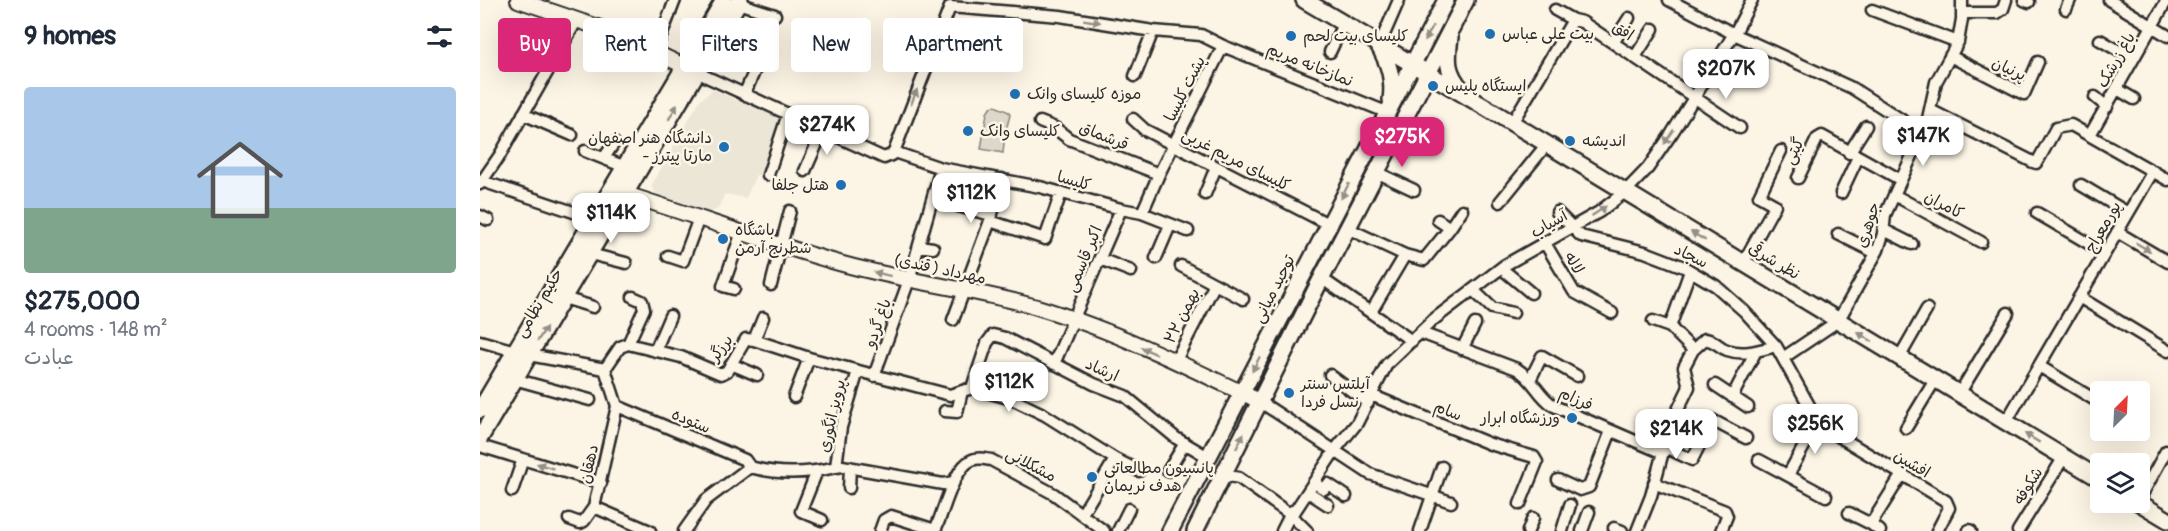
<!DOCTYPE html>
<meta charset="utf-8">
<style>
body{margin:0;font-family:Pangolin,"Playpen Sans Arabic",sans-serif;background:#f6f6f7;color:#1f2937;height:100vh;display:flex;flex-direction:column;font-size:22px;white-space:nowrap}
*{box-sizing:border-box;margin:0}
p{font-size:20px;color:#747a83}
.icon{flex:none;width:33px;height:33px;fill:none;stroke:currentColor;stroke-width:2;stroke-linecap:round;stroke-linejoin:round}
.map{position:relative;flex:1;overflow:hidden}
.side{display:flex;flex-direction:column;background:#fff;width:480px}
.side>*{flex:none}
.banner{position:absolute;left:18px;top:18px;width:570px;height:54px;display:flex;gap:12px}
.needle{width:39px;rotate:24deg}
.tools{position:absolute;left:1610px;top:381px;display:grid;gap:12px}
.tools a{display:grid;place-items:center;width:60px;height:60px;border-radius:6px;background:#fff;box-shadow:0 6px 24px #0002;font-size:30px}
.price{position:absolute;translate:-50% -51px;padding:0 14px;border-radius:12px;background:#fff;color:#222;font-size:20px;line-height:39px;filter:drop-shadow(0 2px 3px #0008)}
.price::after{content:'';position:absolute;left:50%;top:36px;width:18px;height:14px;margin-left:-9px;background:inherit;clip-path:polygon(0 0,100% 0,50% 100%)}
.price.active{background:#db2777;color:#fff}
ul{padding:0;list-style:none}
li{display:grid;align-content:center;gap:12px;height:318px;padding:0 24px}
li+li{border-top:2px solid #e0e1e3}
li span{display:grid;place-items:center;height:186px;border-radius:6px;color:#555}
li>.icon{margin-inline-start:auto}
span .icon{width:108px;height:108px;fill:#fffc;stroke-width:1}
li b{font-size:26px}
h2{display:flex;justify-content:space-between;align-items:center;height:72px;padding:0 24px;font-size:26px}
.tag{padding:0 21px;border-radius:6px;background:#fff;box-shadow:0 6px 24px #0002;font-size:21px;line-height:54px}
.tag.active{background:#db2777;color:#fff}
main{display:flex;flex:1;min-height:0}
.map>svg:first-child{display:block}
.built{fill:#ece6d7}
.green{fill:#ded8ca;stroke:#84827a;stroke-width:1.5}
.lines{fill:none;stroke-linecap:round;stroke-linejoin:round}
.minor-casing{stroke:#2b2b2b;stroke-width:15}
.tertiary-casing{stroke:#2b2b2b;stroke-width:18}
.secondary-casing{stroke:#2b2b2b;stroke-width:20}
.minor{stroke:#fcf5e5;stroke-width:10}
.tertiary{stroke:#fcf5e5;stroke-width:14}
.secondary{stroke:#fcf5e5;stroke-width:15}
.oneway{fill:#949088}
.poi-dot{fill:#1f6fb2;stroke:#fcf5e5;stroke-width:2}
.labels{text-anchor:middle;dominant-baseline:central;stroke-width:5;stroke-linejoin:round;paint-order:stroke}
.street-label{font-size:16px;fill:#2b2b2b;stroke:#fcf5e5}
.poi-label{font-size:16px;fill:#2b2b2b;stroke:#fcf5e5;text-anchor:start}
</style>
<main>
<section class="side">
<h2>9 homes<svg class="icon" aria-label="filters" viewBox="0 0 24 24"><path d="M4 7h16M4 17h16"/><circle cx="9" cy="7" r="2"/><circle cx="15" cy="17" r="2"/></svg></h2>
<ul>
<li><span style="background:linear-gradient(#a9c7e8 65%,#7fa58c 0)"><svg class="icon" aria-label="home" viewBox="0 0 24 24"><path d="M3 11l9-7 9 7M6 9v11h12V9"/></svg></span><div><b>$275,000</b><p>4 rooms · 148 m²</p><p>عبادت</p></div></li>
</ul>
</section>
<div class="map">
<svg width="1688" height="531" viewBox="0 0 1688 531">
<rect width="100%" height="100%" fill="#fcf5e5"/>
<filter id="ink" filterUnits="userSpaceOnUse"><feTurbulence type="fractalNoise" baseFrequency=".0167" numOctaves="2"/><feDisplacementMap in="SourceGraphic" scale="12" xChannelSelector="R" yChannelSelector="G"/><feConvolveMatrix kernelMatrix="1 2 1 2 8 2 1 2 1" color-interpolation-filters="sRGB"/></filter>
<g filter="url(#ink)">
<!-- built -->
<path class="built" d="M233,90L304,120L285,177L276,175L266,198L245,194L237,210L226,213L178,196L171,186L220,100Z"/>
<!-- green -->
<path class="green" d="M515,106L529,112L530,115L525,134L523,153L501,149L507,113L511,107Z"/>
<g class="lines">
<defs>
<path id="minor" d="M1189,0L1254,34L1372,88L1442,133
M1544,0L1549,2
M1629,0L1688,36
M258,3L295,15
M1586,9L1590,0
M1075,10L1093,20L1102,22L1260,128
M1392,10L1478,42
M1482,13H1517L1523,9L1526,0
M1620,40L1653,59
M1133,43L1149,18
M899,46L919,0
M175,52L195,0
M850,52L863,24
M1470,56L1544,94L1558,62
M1155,57L1173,29
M216,72L404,158L411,155L414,152L470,7L580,16L673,31L721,35L743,46L906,112
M655,76L673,31
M1637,89L1654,99
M264,95L278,63
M1615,97L1627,107
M1450,110L1553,162L1556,163L1559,159L1576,128L1591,125L1688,180
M43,114L92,135
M653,119L665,130L694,145L848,224
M560,122L575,128L589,139L679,174
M1032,123L1093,20
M1610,135L1687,0
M105,151L145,167
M414,152L461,168L560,187L641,209L662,213L708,231
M1369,153L1386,126
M124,158L134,143
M325,171L343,130
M896,172L934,190
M288,175L308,114
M1318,178L1337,139L1342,136L1421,180
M2,181L114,219
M0,184L20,155L97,20
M1601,185L1648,213
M1361,193L1378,157
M725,194L736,167
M1414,195L1501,242
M1020,202L1067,144
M478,206L511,215
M1077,212L1101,236L1165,252L1204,267L1236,286L1264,311L1296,346L1336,418L1345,428L1466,501L1469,508L1457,531
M662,213L679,174L743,46
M1557,213L1625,253
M0,216L8,220
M958,220L970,228
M510,221L565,239L581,193
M867,228L925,255L944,260L970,228L982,210
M1404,230L1432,244
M1637,232L1688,262
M1358,234L1396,253
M1065,243L1094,292L1132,313
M439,246L453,248
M110,254L146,263
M188,256L203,261L219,218
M676,258L690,225
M620,259L651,271
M1263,263L1295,205L1279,196L1301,151
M701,266L763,299
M1021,268L1051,293
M841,278L932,341
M291,285L310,211
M254,289L243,286L262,232
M993,290L1012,308L1033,313
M1599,297L1688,351
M84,298L113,307
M891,312L925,255
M473,320L510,221L522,179
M1173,321L1190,327L1213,350
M1190,327L1210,271
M941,333L1037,369C1055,380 1057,395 1074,406L1183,453
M274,340L283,318
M0,341L49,355L125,369
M148,344L164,309L162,301L153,297
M982,349L995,324
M175,351L190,316
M1303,358L1358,321L1398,250L1403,234L1405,215L1447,123L1456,82L1478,42L1482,19V0
M1419,358L1447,309
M695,362L735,284
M251,364L277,375
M574,364L641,209
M1559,366L1620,403
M125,369L140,347L148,344L201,357L241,374L247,371L266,339L274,340L329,358L470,395L492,388L532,399L565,415L635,459L659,471
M850,375L888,403
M394,376L429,280L461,168
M34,379L110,400
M1050,380L1062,356L1097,376
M1235,385L1268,407
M492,388L507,343L513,335L525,338L614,384L645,396L696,438L728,457
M1479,394L1528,313
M891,395L1010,444L1054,457L1057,462L1040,504
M314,397L329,358
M1252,397L1276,351
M779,401L890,474L971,502
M137,406L265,460L270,467
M465,411L477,412L482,391
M1526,422L1673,171
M1426,428L1455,380
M0,446L121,483
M1185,447L1212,460L1232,420L1266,438
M1279,460L1346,496
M356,467L362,466L463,484L473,482
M337,471L321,511L342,520
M688,471L705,443
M1308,475L1338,421
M741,480L749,476L759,478L811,515L827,531
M1078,480L1100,490L1109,487L1131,431
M834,483L844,489L848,484L866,496
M1174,483L1245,511L1247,516L1241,531
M369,488L370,467
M32,491L43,459
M828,492L848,505
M1659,500L1686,451
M114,507L170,531
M1369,513L1391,524
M602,514L635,459
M811,515L815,511L855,450L877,423L907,364L953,320L1025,265L1119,212L1145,192L1168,168L1192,133L1257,29L1272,0
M89,519L100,523L104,521L114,507L137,406L125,369
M1134,528L1142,531
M1489,530L1491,531
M204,531L226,500L270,467C299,475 327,474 356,467L361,427L378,371
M400,531L404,520L411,516L455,530C464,512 473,468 492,460C498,457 505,459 511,460L574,494L624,531
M638,531L649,509
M802,531L812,511
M940,531L962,467
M1048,531L1053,518
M1082,531L1090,505
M1102,531L1109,512
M1157,531L1171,496L1190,426L1209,387L1204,367L1213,350L1225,339C1237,341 1238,347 1247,350C1264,356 1280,350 1296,346
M1400,531L1391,524L1421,476
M1538,531L1584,457"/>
<path id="tertiary" d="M38,0L135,33L204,66
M136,191C208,213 279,240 352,261C419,281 490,288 557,307C633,330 707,366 779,401"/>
<path id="secondary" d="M824,0L1032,123L1620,479
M970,37C967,60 966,72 982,90
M899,46C909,64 914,79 911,100
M0,410L244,0
M0,438L260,0
M1658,502L1688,520
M690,531L966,0
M715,531L836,289L986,0"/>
</defs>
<!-- minor casing -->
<use href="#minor" class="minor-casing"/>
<!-- tertiary casing -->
<use href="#tertiary" class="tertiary-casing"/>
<!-- secondary casing -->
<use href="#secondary" class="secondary-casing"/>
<!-- minor -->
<use href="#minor" class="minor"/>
<!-- tertiary -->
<use href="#tertiary" class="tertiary"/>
<!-- secondary -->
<use href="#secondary" class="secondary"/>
</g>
<!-- one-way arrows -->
<defs><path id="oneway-solid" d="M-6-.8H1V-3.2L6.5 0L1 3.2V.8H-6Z" transform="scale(1.5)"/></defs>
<g class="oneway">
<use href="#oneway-solid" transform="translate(612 21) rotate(9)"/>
<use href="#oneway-solid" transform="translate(949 33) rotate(118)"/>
<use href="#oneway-solid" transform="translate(434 97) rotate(-69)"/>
<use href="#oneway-solid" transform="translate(193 112) rotate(-60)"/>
<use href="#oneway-solid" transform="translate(1189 137) rotate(124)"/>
<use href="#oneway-solid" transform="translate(865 191) rotate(117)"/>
<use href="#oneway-solid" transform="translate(1119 211) rotate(-34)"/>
<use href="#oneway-solid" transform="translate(1218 236) rotate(-149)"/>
<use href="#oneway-solid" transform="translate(1663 247) rotate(30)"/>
<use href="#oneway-solid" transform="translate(402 274) rotate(-166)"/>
<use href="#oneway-solid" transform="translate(62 334) rotate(-58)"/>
<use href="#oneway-solid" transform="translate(1385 337) rotate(-149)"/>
<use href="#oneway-solid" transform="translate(669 351) rotate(-156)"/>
<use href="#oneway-solid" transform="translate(776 364) rotate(117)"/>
<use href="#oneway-solid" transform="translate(1552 438) rotate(-149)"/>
<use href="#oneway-solid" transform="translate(760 441) rotate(-64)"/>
<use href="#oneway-solid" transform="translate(65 466) rotate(-163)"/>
</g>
</g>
<!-- markers -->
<g class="poi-dot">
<circle cx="1010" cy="34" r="6"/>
<circle cx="811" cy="36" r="6"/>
<circle cx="953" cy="86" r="6"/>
<circle cx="535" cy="94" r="6"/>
<circle cx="488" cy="131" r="6"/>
<circle cx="1090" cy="141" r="6"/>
<circle cx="244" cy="147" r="6"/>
<circle cx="361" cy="185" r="6"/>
<circle cx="243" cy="239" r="6"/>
<circle cx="809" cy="393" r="6"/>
<circle cx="1092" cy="418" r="6"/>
<circle cx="612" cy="477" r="6"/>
</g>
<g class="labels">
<!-- street labels -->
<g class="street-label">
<text transform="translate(1143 31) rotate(33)">افق</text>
<text transform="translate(1636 60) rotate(-60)">باغ زرشک</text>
<text transform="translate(830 65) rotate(22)">نمازخانه مریم</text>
<text transform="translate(1529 69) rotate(25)">پرنیان</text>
<text transform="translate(705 89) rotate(-63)">پشت کلیسا</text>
<text transform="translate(624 136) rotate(22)">قرشماق</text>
<text transform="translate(1314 151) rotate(-64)">گیتی</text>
<text transform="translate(756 160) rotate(27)">کلیسای مریم غربی</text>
<text transform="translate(594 181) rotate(16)">کلیسا</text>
<text transform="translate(1464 205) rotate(28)">کامران</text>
<text transform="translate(1069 224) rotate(-30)">آسیاب</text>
<text transform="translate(1388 225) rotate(-72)">جوهری</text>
<text transform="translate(1623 227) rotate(-60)">پورمعراج</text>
<text transform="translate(1211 256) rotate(26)">سجاد</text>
<text transform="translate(604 259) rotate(-67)">اکبر قاسمی</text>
<text transform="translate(1294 261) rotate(31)">نظر شرقی</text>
<text transform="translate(1094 263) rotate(59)">لاله</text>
<text transform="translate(460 269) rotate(12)">مهرداد ( قندی)</text>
<text transform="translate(794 289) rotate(-63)">توحید میانی</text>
<text transform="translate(59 303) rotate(-59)">حکیم نظامی</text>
<text transform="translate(702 316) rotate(-63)">۲۲ بهمن</text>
<text transform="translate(398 323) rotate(-70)">باغ گردو</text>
<text transform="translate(241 348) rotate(-53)">برزگر</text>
<text transform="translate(622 370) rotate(24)">ارشاد</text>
<text transform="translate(1096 399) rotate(25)">فرزام</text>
<text transform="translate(968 411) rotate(22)">سام</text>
<text transform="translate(352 416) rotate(-77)">پرویز انگوری</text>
<text transform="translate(211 421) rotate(23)">ستوده</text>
<text transform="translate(109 464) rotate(-77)">دهقان</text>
<text transform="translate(1432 464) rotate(31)">افشین</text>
<text transform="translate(551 465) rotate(28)">مشکلانی</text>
<text transform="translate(1548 486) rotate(-58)">شکوفه</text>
</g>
<!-- poi labels -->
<g class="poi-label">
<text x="1022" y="34">بیت علی عباس</text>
<text x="823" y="36">کلیسای بیت لحم</text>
<text x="965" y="86">ایستگاه پلیس</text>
<text x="547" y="94">موزه کلیسای وانک</text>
<text x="500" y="131">کلیسای وانک</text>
<text x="232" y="138" text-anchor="end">دانشگاه هنر اصفهان<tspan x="232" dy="18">- مارتا پیترز</tspan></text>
<text x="1102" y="141">اندیشه</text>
<text x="349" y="185" text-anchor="end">هتل جلفا</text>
<text x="255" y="230">باشگاه<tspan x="255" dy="18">شطرنج آرمن</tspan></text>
<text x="821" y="384">آیلتس سنتر<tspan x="821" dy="18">نسل فردا</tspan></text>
<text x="1080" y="418" text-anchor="end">ورزشگاه ابرار</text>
<text x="624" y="468">پانسیون مطالعاتی<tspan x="624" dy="18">هدف نریمان</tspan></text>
</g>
</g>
</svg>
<div class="tools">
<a><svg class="needle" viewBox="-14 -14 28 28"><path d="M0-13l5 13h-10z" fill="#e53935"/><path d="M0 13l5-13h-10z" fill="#747a83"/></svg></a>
<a><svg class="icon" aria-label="layers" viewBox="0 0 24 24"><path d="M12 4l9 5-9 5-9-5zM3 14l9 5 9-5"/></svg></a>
</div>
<b class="price" style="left:1246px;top:100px">$207K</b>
<b class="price" style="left:347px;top:156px">$274K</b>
<b class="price" style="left:1443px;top:167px">$147K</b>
<b class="price active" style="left:922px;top:168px">$275K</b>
<b class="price" style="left:491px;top:224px">$112K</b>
<b class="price" style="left:131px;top:244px">$114K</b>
<b class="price" style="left:529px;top:413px">$112K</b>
<b class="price" style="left:1335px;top:455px">$256K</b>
<b class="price" style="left:1196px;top:460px">$214K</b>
<div class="banner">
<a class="tag active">Buy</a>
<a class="tag">Rent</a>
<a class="tag">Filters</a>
<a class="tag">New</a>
<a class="tag">Apartment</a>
</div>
</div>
</main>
